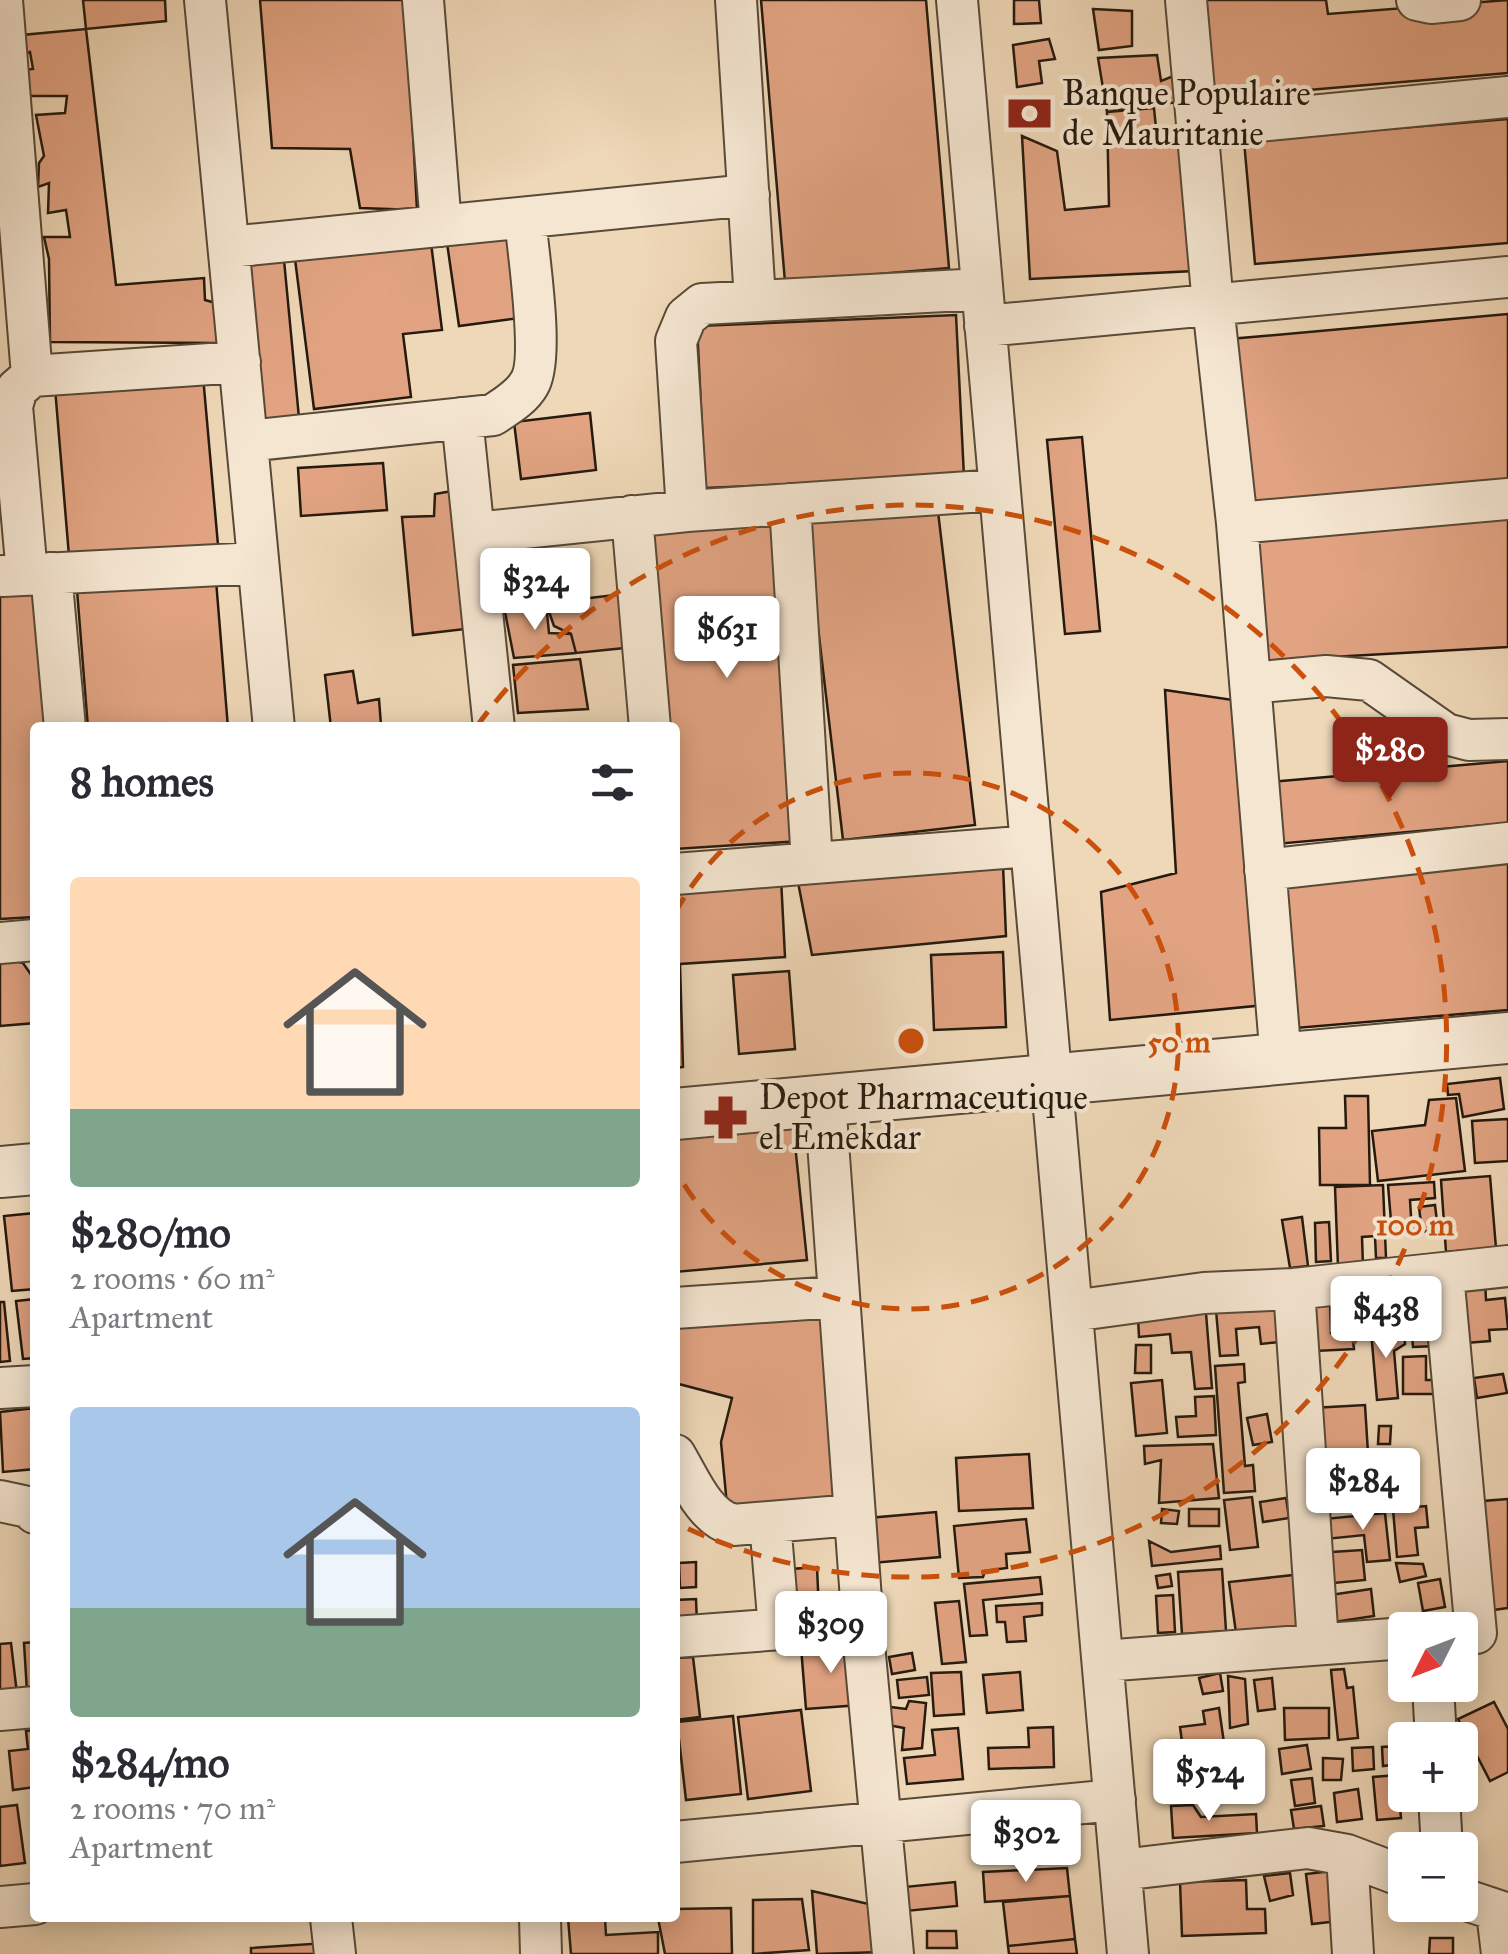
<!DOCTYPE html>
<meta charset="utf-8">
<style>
body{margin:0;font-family:"IM FELL Great Primer",serif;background:#f2f2f3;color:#2b2b33;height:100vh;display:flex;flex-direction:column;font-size:38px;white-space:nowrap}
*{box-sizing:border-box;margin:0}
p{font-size:32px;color:#7c7c81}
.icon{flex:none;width:55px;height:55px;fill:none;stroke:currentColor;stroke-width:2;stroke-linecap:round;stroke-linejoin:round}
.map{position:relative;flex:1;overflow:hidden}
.details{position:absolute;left:30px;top:722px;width:650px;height:1200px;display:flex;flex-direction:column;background:#fff;border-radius:10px;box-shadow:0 5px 25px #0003}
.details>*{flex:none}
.needle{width:65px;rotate:228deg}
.fabs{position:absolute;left:1388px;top:1612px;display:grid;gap:20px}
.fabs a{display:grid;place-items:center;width:90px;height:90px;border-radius:10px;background:#fff;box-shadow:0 5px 25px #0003;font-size:50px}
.price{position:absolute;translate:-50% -85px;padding:0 22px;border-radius:10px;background:#fff;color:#222;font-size:32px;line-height:65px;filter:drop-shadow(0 2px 5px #0008)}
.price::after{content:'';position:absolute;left:50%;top:60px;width:30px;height:22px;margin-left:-15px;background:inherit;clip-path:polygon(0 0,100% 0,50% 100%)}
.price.selected{background:#8f2418;color:#fff}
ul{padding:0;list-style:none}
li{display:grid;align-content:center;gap:20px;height:530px;padding:0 40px}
li span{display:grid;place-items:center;height:310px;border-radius:10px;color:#555}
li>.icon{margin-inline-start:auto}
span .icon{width:180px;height:180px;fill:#fffc;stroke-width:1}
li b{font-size:42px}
h2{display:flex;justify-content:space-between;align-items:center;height:120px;padding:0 40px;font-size:42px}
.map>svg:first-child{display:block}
.building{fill:#e1a382;stroke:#261a0e;stroke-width:2.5}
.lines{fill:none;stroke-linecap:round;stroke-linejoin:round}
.minor-casing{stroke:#584a38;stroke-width:44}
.tertiary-casing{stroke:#584a38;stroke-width:54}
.minor{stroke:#f5e6d1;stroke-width:40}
.tertiary{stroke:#f5e6d1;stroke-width:50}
.ring{fill:none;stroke:#cb500c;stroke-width:5;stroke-dasharray:18 12}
.labels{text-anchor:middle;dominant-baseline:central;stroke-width:8;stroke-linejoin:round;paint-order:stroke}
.poi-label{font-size:35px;fill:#261a0e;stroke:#f5e6d1;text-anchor:start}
.centre{fill:#cb500c;stroke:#f5e6d1;stroke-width:5}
.ring-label{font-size:30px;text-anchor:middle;font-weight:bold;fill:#cb500c;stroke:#f5e6d1;stroke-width:8;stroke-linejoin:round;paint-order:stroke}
</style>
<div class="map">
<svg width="1508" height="1954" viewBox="0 0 1508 1954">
<rect width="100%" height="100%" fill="#efd8b8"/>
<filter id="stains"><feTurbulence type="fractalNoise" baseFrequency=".002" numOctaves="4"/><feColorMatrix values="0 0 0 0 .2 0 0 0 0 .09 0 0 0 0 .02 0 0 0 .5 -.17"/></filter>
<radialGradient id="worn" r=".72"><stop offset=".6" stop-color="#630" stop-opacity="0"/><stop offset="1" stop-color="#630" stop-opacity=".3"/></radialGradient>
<!-- building -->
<path class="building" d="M83,0H165L166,21L86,29Z
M260,0H406L417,210L360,208L350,149L272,148Z
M761,0H926L949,268L785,282Z
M1014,0H1039L1041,23L1014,24Z
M1204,0H1326L1328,14L1508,0V73L1213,98Z
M1093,9L1132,11V46L1099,50Z
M86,29L116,285L204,278L205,300L223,305L218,343L50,342L49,259L44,237H70L66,210L48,213L49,183L38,187L39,163L44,156L36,115L65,113L67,96H28L23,70L33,69L30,52L22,55V35Z
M1049,39L1055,59L1039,61L1042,83L1017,87L1013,45Z
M1157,55L1161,81L1186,71L1185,101L1107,112L1098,58Z
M1154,108L1157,138L1186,128L1194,271L1030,279L1022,136L1057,151L1065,210L1109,206L1107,112Z
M1508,119V243L1255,264L1244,141Z
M507,228L520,318L459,326L446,236Z
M431,243L442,330L403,334L411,397L314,409L295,259Z
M284,260L299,418L262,421L247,263Z
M1508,314V489L1246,512L1230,339Z
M956,315L964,477L705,488L697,326Z
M203,376L218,545L69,556L55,388Z
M590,413L596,470L521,479L514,422Z
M1082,437L1100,631L1065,634L1047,440Z
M383,463L387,510L301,516L298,468Z
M463,489L474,628L413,635L402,517L434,516L435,494Z
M937,503L975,825L843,840L805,517Z
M1508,509V647L1263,661L1254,525Z
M778,514L801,841L675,849V728H667L653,522Z
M216,580L228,728H88L77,590Z
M43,590L53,728H35V917L0,919V592Z
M633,593L634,647L576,653L571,634L554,626L546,603Z
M546,603L549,633L571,634L576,653L514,658L504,607Z
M580,659L588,709L518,713L513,665Z
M353,671L358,703L379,699L381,725L331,728L325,675Z
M1165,690L1240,701L1265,1005L1110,1020L1101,892L1176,873Z
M1508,761V823L1276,844L1270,782Z
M1508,863V1010L1296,1028L1282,883Z
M1003,865L1006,936L812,955L797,877Z
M781,878L785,957L680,964L683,1067L675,1068V890Z
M1003,952L1006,1027L934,1030L931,955Z
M0,957L23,963L34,979L35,1023L0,1026Z
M789,971L795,1049L739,1054L733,975Z
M1500,1078L1504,1109L1463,1117L1459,1094L1448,1095L1447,1084Z
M1345,1096H1368L1370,1185H1320L1319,1128H1346Z
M1456,1098L1465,1171L1378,1181L1372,1131L1425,1125L1429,1100Z
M1508,1119V1161L1475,1163L1472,1121Z
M793,1125L807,1260L675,1272V1136Z
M1490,1176L1496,1248L1446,1252L1441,1180Z
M1434,1182L1435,1198L1410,1200L1412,1232L1392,1233L1388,1185Z
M1383,1185L1386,1258H1376L1375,1236L1362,1237L1363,1266L1338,1267L1335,1187Z
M1435,1205L1438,1230L1422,1232L1419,1207Z
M35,1213V1289L12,1291L4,1216Z
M1302,1217L1308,1266L1290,1268L1282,1220Z
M1329,1222L1331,1261L1316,1262L1315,1223Z
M1485,1280L1486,1300L1505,1298L1508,1329L1489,1330L1490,1341L1466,1343L1460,1282Z
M1330,1296L1331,1333L1352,1332L1354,1349L1315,1351L1313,1297Z
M1433,1296L1436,1346L1413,1347L1409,1298Z
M1396,1297L1398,1315L1375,1318L1372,1300Z
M35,1299V1358L23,1359L16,1301Z
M0,1302H4L10,1361L0,1362Z
M1277,1304L1280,1342L1261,1344L1259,1327L1236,1329L1238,1355L1220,1356L1216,1310Z
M824,1305L843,1506L728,1516L721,1442L732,1398L675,1383V1318Z
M1206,1313L1212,1388L1195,1389L1191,1352L1172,1353L1170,1334L1139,1337L1138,1318Z
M1404,1328L1405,1344L1394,1351L1398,1398L1377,1400L1371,1331Z
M1136,1345H1151V1373H1135Z
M1426,1356V1380H1445L1444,1394H1403V1357Z
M1244,1364L1245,1382L1238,1383L1245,1466L1253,1465L1255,1491L1224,1493L1215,1366Z
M1503,1374L1507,1393L1477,1398L1474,1378Z
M1162,1380L1167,1433L1136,1436L1131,1383Z
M1214,1396L1216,1435L1178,1437L1176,1417L1196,1416L1195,1397Z
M1365,1405L1368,1453L1315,1456L1312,1408Z
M35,1408V1469L3,1472L0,1412Z
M1267,1414L1272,1442L1253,1445L1247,1418Z
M1379,1426H1391L1390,1444H1378Z
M1213,1444L1219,1498L1159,1503L1161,1460L1145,1464L1144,1446Z
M1029,1454L1033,1508L959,1511L956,1458Z
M1379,1459L1384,1503L1321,1510L1316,1466Z
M1252,1497L1258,1547L1230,1550L1224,1500Z
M1286,1498L1289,1518L1263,1522L1260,1502Z
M1508,1499V1608L1493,1610L1483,1501Z
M1426,1506L1428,1527L1415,1528L1418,1555L1397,1557L1393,1509Z
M1162,1509L1179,1511L1177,1524L1161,1523Z
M1189,1509H1219V1526H1189Z
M936,1512L940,1557L872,1563L868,1518Z
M1385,1513L1390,1560L1367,1562L1364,1535L1326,1539L1324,1519Z
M1026,1519L1030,1552L1006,1554L1007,1568L985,1571L983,1577L959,1578L954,1526Z
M1149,1541L1171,1552L1220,1546L1221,1559L1152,1566Z
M1362,1550L1365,1580L1334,1583L1332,1552Z
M696,1562V1587L680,1588L679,1563Z
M1396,1563L1423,1564L1426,1576L1400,1582Z
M817,1567L819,1612L793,1613L791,1569Z
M1222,1569L1226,1631L1182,1634L1178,1572Z
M1170,1574L1172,1586L1158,1588L1156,1576Z
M1294,1575L1300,1626L1236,1633L1229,1582Z
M1040,1577L1042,1594L983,1600L987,1635L970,1636L964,1584Z
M1440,1579L1445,1607L1423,1611L1418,1583Z
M1371,1589L1374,1616L1334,1622L1330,1595Z
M1173,1595L1175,1632L1158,1633L1156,1596Z
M696,1599L697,1624L675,1625V1600Z
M959,1601L966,1662L942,1664L935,1603Z
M1042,1603V1615L1024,1617L1026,1641L1007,1642L1005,1622H997L996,1606Z
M35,1642V1691L27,1692L24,1643Z
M855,1642L860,1705L806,1709L801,1647Z
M11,1643L17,1694L0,1695V1644Z
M912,1653L915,1670L892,1674L889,1657Z
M693,1657L700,1717L675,1720V1658Z
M1344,1669L1347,1688L1353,1687L1358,1738L1338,1740L1331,1670Z
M961,1672L964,1714L934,1716L931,1673Z
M1020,1672L1023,1710L987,1713L983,1675Z
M1220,1673L1223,1691L1203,1694L1199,1678Z
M1228,1676L1245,1679L1248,1724L1230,1728Z
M927,1677L929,1695L899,1698L897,1680Z
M1272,1678L1275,1709L1258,1711L1254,1680Z
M909,1701L926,1703L922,1748L902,1750L904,1728L888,1725L890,1707L906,1709Z
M1494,1702L1508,1729V1772L1490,1781L1458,1719Z
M1219,1708L1225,1750L1184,1756L1180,1727L1205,1724L1203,1711Z
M1284,1708H1329V1738L1285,1740Z
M801,1710L811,1791L748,1799L738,1717Z
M733,1716L741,1794L686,1800L677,1722Z
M1053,1727L1054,1767L989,1769L988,1748L1029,1747L1028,1728Z
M958,1728L963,1779L907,1784L904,1758L935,1755L932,1730Z
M35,1730V1787L13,1790L9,1751L28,1749L26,1731Z
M1307,1745L1311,1769L1282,1774L1279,1749Z
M1398,1746L1400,1764L1383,1766L1382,1747Z
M1373,1747L1374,1769L1353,1771L1352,1748Z
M1323,1758L1343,1759L1341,1780H1323Z
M1246,1766L1251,1790L1231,1794L1226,1770Z
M1397,1775L1401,1818L1377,1820L1373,1777Z
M1312,1778L1315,1803L1295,1806L1291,1780Z
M1358,1789L1362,1819L1337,1822L1334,1793Z
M17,1805L25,1863L0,1866V1807Z
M1193,1805L1201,1817L1256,1814L1257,1833L1173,1838L1171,1806Z
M1321,1806L1324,1826L1294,1829L1291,1810Z
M1067,1868L1070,1896L985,1902L983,1872Z
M1332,1871L1339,1921L1312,1924L1306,1874Z
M1290,1873L1293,1895L1270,1901L1264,1876Z
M1246,1880L1247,1909H1265L1266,1933L1182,1936L1180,1882Z
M955,1882L957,1906L906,1911L904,1887Z
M812,1891L873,1905L882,1952L817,1954Z
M1070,1896L1075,1939L1008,1946L1003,1902Z
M802,1899L809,1950L753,1954V1900Z
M731,1908L732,1954H665L658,1918H675V1909Z
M568,1918H605L606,1935L658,1932V1954H571Z
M927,1931H956L957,1948H927Z
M1430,1938H1453V1954H1429Z
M1075,1939L1077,1954H1009L1008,1946Z
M326,1943V1954H251V1948Z"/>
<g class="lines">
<defs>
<path id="minor" d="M2,0L32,376
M205,0L274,728
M423,0L441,226
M736,0L755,300
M957,0L1128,1954
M1186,0L1213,305L1237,523L1281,1060
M1417,0L1431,3L1460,0
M1197,127L1508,97
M229,247L749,195
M985,326L1508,277
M462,418L494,728
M247,441L493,415C506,406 521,398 529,384C545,360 528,252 525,218
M790,504L812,862
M687,511L676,341L686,317L702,304L982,289
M632,516L650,728
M1237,523L1508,499
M475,533L687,511L999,490
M51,573L65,728
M27,574L12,406L17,389L32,376L240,362
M3,576L258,563
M1250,683L1326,676L1369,680L1446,734L1469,740L1508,739
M1265,870L1508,843
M675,874L1030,846
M0,943L35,940
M825,1101L865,1655L893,1954
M1443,1274L1476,1633
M1294,1289L1318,1643
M675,1308L837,1297
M1072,1311L1204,1293L1294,1289L1508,1266
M0,1388L35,1386
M675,1455C690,1480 704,1517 733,1525L854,1515
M0,1501L28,1507L35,1513
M770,1522L779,1629
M675,1637L863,1623
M1103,1661L1405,1638
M1433,1685L1436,1740
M0,1710L35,1707
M1439,1795L1442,1850
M675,1842L1115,1800
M1347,1855L1353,1954
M1121,1870L1308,1848L1347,1855L1405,1877
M1460,1898L1508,1914
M0,1907L35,1904
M1497,1912L1502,1954
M331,1918L335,1954
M540,1918L541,1954"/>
<path id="tertiary" d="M675,1114L1508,1038
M0,1172L35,1169"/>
</defs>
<!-- minor casing -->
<use href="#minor" class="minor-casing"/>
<!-- tertiary casing -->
<use href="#tertiary" class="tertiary-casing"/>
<!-- minor -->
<use href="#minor" class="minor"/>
<!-- tertiary -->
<use href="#tertiary" class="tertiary"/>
</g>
<!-- distance rings -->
<g class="ring">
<path d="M675 913A268 268 0 1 1 675 1169"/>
<path d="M477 726A536 536 0 1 1 676 1523"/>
</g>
<!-- icons -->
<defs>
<symbol id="bank-bare" viewBox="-9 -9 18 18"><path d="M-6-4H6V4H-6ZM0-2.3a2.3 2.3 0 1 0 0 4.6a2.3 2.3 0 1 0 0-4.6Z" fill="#8f2418" stroke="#f5e6d1" stroke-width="2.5" paint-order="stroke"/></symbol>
<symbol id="pharmacy-bare" viewBox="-9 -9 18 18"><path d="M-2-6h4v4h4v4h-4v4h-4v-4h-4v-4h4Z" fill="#8f2418" stroke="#f5e6d1" stroke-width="2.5" paint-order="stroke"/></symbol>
</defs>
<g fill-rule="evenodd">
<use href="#bank-bare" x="998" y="82" width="63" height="63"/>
<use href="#pharmacy-bare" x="694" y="1086" width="63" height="63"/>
</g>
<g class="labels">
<!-- poi labels -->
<g class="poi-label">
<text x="1062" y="93">Banque Populaire<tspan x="1062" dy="40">de Mauritanie</tspan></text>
<text x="759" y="1097">Depot Pharmaceutique<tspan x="759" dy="40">el Emekdar</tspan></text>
</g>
</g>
<circle cx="911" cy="1041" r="15" class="centre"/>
<g class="ring-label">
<text x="1179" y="1052">50 m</text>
<text x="1415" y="1235">100 m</text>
</g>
<rect width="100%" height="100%" filter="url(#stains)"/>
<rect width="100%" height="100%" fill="url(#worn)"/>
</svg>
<div class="fabs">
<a><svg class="needle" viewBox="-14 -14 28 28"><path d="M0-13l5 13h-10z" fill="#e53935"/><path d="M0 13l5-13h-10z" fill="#7c7c81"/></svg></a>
<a>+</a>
<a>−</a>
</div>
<b class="price" style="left:535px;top:633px">$324</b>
<b class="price" style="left:727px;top:681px">$631</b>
<b class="price selected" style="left:1390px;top:802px">$280</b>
<b class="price" style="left:1386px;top:1361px">$438</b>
<b class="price" style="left:1363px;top:1533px">$284</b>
<b class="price" style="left:831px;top:1676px">$309</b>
<b class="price" style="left:1209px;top:1824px">$524</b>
<b class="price" style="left:1026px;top:1885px">$302</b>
<section class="details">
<h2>8 homes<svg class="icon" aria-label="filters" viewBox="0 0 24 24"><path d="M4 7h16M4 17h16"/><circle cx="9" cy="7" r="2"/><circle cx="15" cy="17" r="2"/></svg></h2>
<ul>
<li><span style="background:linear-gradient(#ffd9b3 75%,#7fa58c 0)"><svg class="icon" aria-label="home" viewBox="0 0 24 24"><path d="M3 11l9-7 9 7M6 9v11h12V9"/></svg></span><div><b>$280/mo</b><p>2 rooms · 60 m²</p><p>Apartment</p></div></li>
<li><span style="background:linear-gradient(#a9c7e8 65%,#7fa58c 0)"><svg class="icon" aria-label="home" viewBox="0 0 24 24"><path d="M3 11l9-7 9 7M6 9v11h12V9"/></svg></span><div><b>$284/mo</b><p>2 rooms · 70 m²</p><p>Apartment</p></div></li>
</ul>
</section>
</div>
